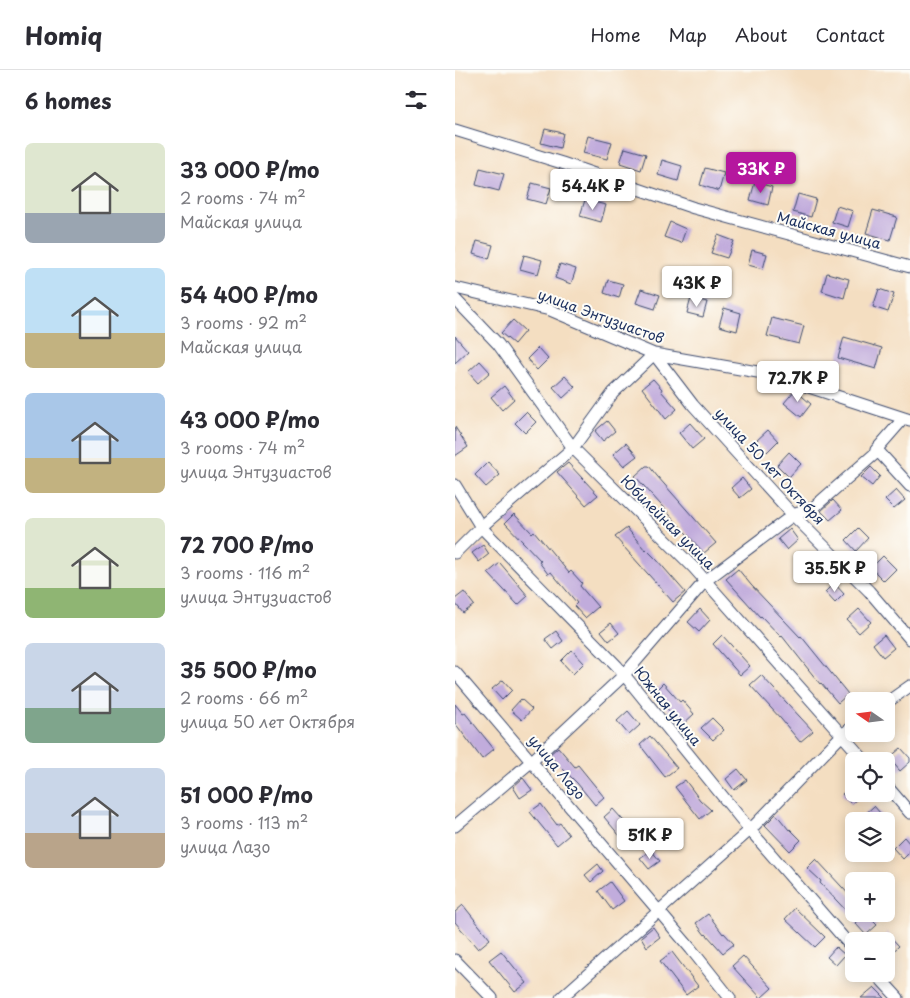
<!DOCTYPE html>
<meta charset="utf-8">
<style>
body{margin:0;font-family:"Playpen Sans",sans-serif;background:#f7f7f7;color:#2b2b33;height:100vh;display:flex;flex-direction:column;font-size:19px;white-space:nowrap}
*{box-sizing:border-box;margin:0}
p{font-size:16px;color:#7c7c81}
.icon{flex:none;width:28px;height:28px;fill:none;stroke:currentColor;stroke-width:2;stroke-linecap:round;stroke-linejoin:round}
.map{position:relative;flex:1;overflow:hidden}
.details{display:flex;flex-direction:column;background:#fff;width:455px}
.details>*{flex:none}
.needle{width:32px;rotate:284deg}
.tools{position:absolute;left:390px;top:622px;display:grid;gap:10px}
.tools a{display:grid;place-items:center;width:50px;height:50px;border-radius:8px;background:#fff;box-shadow:0 2px 12px #0003;font-size:25px}
.price{position:absolute;translate:-50% -42px;padding:0 11px;border-radius:5px;background:#fff;color:#222;font-size:16px;line-height:32px;filter:drop-shadow(0 1px 2px #0008)}
.price::after{content:'';position:absolute;left:50%;top:30px;width:15px;height:11px;margin-left:-8px;background:inherit;clip-path:polygon(0 0,100% 0,50% 100%)}
.price.active{background:#b5179e;color:#fff}
ul{padding:0;list-style:none}
li{display:flex;align-items:center;gap:15px;height:125px;padding:0 25px}
li span{display:grid;place-items:center;flex:none;width:140px;height:100px;border-radius:8px;color:#555}
li>.icon{margin-inline-start:auto}
span .icon{width:60px;height:60px;fill:#fffc;stroke-width:1}
li b{font-size:21px}
h2{display:flex;justify-content:space-between;align-items:center;height:60px;padding:0 25px;font-size:21px}
header{display:flex;align-items:center;gap:30px;box-sizing:border-box;height:70px;padding:0 25px;background:#fff;border-bottom:1px solid #e1e1e2}
header strong{font-size:24px}
nav{display:flex;gap:28px;margin-inline-start:auto;font-size:18px}
main{display:flex;flex:1;min-height:0}
.map>svg:first-child{display:block}
.building{fill:#c1acdc}
.lines{fill:none;stroke-linecap:round;stroke-linejoin:round}
.minor-casing{stroke:#3c496d;stroke-width:13}
.minor{stroke:#fff;stroke-width:11}
.labels{text-anchor:middle;dominant-baseline:central;stroke-width:4;stroke-linejoin:round;paint-order:stroke}
.street-label{font-size:14px;fill:#1b2f5e;stroke:#fdfcf7}
</style>
<header>
<strong>Homiq</strong>
<nav><a>Home</a><a>Map</a><a>About</a><a>Contact</a></nav>
</header>
<main>
<section class="details">
<h2>6 homes<svg class="icon" aria-label="filters" viewBox="0 0 24 24"><path d="M4 7h16M4 17h16"/><circle cx="9" cy="7" r="2"/><circle cx="15" cy="17" r="2"/></svg></h2>
<ul>
<li><span style="background:linear-gradient(#dfe7d0 70%,#9aa5b1 0)"><svg class="icon" aria-label="home" viewBox="0 0 24 24"><path d="M3 11l9-7 9 7M6 9v11h12V9"/></svg></span><div><b>33 000 ₽/mo</b><p>2 rooms · 74 m²</p><p>Майская улица</p></div></li>
<li><span style="background:linear-gradient(#bfe0f5 65%,#c2b280 0)"><svg class="icon" aria-label="home" viewBox="0 0 24 24"><path d="M3 11l9-7 9 7M6 9v11h12V9"/></svg></span><div><b>54 400 ₽/mo</b><p>3 rooms · 92 m²</p><p>Майская улица</p></div></li>
<li><span style="background:linear-gradient(#a9c7e8 65%,#c2b280 0)"><svg class="icon" aria-label="home" viewBox="0 0 24 24"><path d="M3 11l9-7 9 7M6 9v11h12V9"/></svg></span><div><b>43 000 ₽/mo</b><p>3 rooms · 74 m²</p><p>улица Энтузиастов</p></div></li>
<li><span style="background:linear-gradient(#dfe7d0 70%,#8fb573 0)"><svg class="icon" aria-label="home" viewBox="0 0 24 24"><path d="M3 11l9-7 9 7M6 9v11h12V9"/></svg></span><div><b>72 700 ₽/mo</b><p>3 rooms · 116 m²</p><p>улица Энтузиастов</p></div></li>
<li><span style="background:linear-gradient(#c9d6e8 65%,#7fa58c 0)"><svg class="icon" aria-label="home" viewBox="0 0 24 24"><path d="M3 11l9-7 9 7M6 9v11h12V9"/></svg></span><div><b>35 500 ₽/mo</b><p>2 rooms · 66 m²</p><p>улица 50 лет Октября</p></div></li>
<li><span style="background:linear-gradient(#c9d6e8 65%,#b9a48a 0)"><svg class="icon" aria-label="home" viewBox="0 0 24 24"><path d="M3 11l9-7 9 7M6 9v11h12V9"/></svg></span><div><b>51 000 ₽/mo</b><p>3 rooms · 113 m²</p><p>улица Лазо</p></div></li>
</ul>
</section>
<div class="map">
<svg width="455" height="928" viewBox="0 0 455 928">
<rect width="100%" height="100%" fill="#fdfcf7"/>
<filter id="ink" filterUnits="userSpaceOnUse"><feTurbulence type="fractalNoise" baseFrequency=".02" numOctaves="2"/><feDisplacementMap in="SourceGraphic" scale="10" xChannelSelector="R" yChannelSelector="G"/><feConvolveMatrix kernelMatrix="1 2 1 2 8 2 1 2 1" color-interpolation-filters="sRGB"/></filter>
<filter id="wash" filterUnits="userSpaceOnUse"><feTurbulence type="fractalNoise" baseFrequency=".0096" numOctaves="4" result="noise"/><feDisplacementMap in="SourceGraphic" scale="20" xChannelSelector="R" yChannelSelector="G"/><feGaussianBlur stdDeviation="1.12" result="paint"/><feColorMatrix in="noise" values="0 0 0 0 0 0 0 0 0 0 0 0 0 0 0 0 0 1.4 0 .05"/><feComposite in="paint" operator="in"/></filter>
<g filter="url(#wash)">
<rect width="100%" height="100%" fill="#f4dec1"/>
<g id="blocks">
<!-- building -->
<path class="building" d="M90,59L108,63L105,78L86,73Z
M133,66L157,72L152,89L128,83Z
M170,78L191,84L186,100L165,93Z
M207,90L227,96L223,111L203,105Z
M25,98L49,104L44,121L21,115Z
M250,98L269,103L264,121L245,115Z
M300,112L317,117L313,135L295,130Z
M77,113L96,118L91,134L72,129Z
M343,124L361,129L356,147L338,142Z
M130,130L151,135L146,152L125,146Z
M382,136L398,141L393,157L377,152Z
M418,140L442,147L435,170L411,163Z
M215,152L231,159L226,173L209,167Z
M263,165L279,171L272,188L256,183Z
M22,171L38,175L34,189L18,184Z
M297,180L312,184L308,199L293,195Z
M69,185L87,190L83,204L65,199Z
M105,194L121,199L116,214L100,208Z
M372,203L394,209L389,228L367,221Z
M153,210L168,214L164,228L149,223Z
M186,219L205,225L200,239L181,233Z
M424,219L439,224L433,242L418,237Z
M236,228L252,232L248,247L232,243Z
M269,238L286,243L282,261L264,256Z
M317,248L349,256L344,274L312,266Z
M58,250L70,261L59,274L46,263Z
M0,266L13,281L0,293Z
M389,267L427,278L421,299L383,288Z
M83,278L93,289L82,300L72,289Z
M25,291L35,302L23,313L13,302Z
M110,306L120,317L108,328L98,317Z
M198,309L207,319L206,321L222,339L211,349L187,318Z
M49,316L59,329L47,340L36,327Z
M340,320L356,334L346,347L329,333Z
M71,342L81,352L70,363L60,353Z
M152,351L160,361L148,371L140,361Z
M235,353L249,369L237,379L224,363Z
M0,357L13,377L0,386Z
M313,360L323,371L312,382L301,371Z
M171,373L182,386L169,396L158,384Z
M334,382L346,394L334,407L322,395Z
M33,392L45,405L31,417L20,405Z
M113,393L143,425L131,435L102,402Z
M191,396H194L202,406L261,473L249,483L180,406Z
M416,397L425,406L417,416L406,407Z
M287,408L296,419L285,428L276,418Z
M441,420L450,430L439,439L430,430Z
M378,430L387,440L375,450L366,441Z
M59,444L77,463L79,461L114,503L116,501L127,513L125,516L143,537L130,548L119,536L122,533L96,502L93,504L84,492L86,491L50,453Z
M172,458L190,480L191,479L202,490L230,522L218,532L160,467Z
M403,458L413,468L401,481L391,470Z
M335,459L343,470L332,480L323,469Z
M28,475L34,484L24,492L17,483Z
M428,486L441,499L429,511L416,498Z
M356,489L365,500L356,508L346,497Z
M45,493L73,526L63,535L33,503Z
M283,499L296,515L345,567L346,566L393,624L383,633L366,613L365,614L327,566L326,567L306,546L305,547L271,509Z
M379,513L389,524L380,533L370,522Z
M9,522L19,535L8,543L0,533V529Z
M245,539L255,550L244,562L233,552Z
M404,539L416,552L404,563L392,550Z
M156,553L164,563L154,571L146,561Z
M101,561L108,571L98,579L90,569Z
M267,565L295,596L285,605L258,574Z
M429,565L439,578L428,587L418,574Z
M117,580L129,593L118,604L106,591Z
M306,605L358,661L345,672L326,649L295,615Z
M48,610L57,620L47,630L37,619Z
M208,613L225,632L227,630L239,644L227,655L198,623Z
M66,629L77,639L67,650L56,640Z
M0,634L8,644L10,643L39,679L27,689L0,653Z
M173,641L185,655L174,665L162,651Z
M257,648L269,660L258,670L246,658Z
M195,666L222,698L210,707L185,675Z
M103,677L120,697L123,695L149,727L140,735L122,713L94,685Z
M446,678L455,688V692L445,701L434,688Z
M283,699L292,710L279,720L271,709Z
M68,708L77,720L65,728L58,717Z
M230,710L245,730L256,740L245,749L220,717Z
M399,714V724H408L396,734L387,724Z
M86,734L102,755L105,753L114,765L102,775L75,742Z
M419,736L432,751H413L408,746Z
M158,739L176,759L178,757L187,768L175,778L149,747Z
M321,744L334,760L335,759L346,770L335,781L310,755Z
M449,767L455,774V782L448,789L438,778Z
M196,780L205,791L194,799L185,788Z
M361,789L399,830V849L365,813L366,811L352,798Z
M143,794L148,801L136,812L130,805Z
M155,812L169,831L157,840L143,821Z
M8,835L35,869L23,879L0,852V842Z
M340,838L370,867L360,877L330,849Z
M253,844L268,864L269,863L279,874L268,883L251,864L250,865L241,853Z
M409,844H411L422,855L411,865L400,853Z
M198,857L205,867L192,877L186,867Z
M431,862L444,876L431,888Z
M381,877L390,885L381,895L372,887Z
M46,881L72,913L60,922L34,890Z
M217,882L243,916L231,925L205,891Z
M288,886L317,918L306,928L277,896Z
M419,917L430,928H406Z"/>
</g>
</g>
<g filter="url(#ink)">
<use href="#blocks" fill-opacity="0" stroke="#3c496d" stroke-width="1"/>
<g class="lines">
<defs>
<path id="minor" d="M0,60L107,93L239,138L455,197
M0,218L95,240L199,284L314,304L455,350
M0,229L43,274L118,378L239,498L410,691
M423,381L455,416
M0,415L26,457L162,596L295,760L399,880
M0,483L26,457L118,378L158,323L199,284L238,335L338,445L414,521L455,569
M0,602L236,879L275,928
M431,633L455,616
M431,715L455,743
M0,756L77,691L169,605L250,511L338,445L358,438L423,381L421,380L449,348
M0,890L37,928
M421,904L443,928
M106,928L295,760L387,665L399,656"/>
</defs>
<!-- minor casing -->
<use href="#minor" class="minor-casing"/>
<!-- minor -->
<use href="#minor" class="minor"/>
</g>
</g>
<g class="labels">
<!-- street labels -->
<g class="street-label">
<text transform="translate(374 160) rotate(15)">Майская улица</text>
<text transform="translate(146 246) rotate(20)">улица Энтузиастов</text>
<text transform="translate(315 396) rotate(47)">улица 50 лет Октября</text>
<text transform="translate(213 452) rotate(45)">Юбилейная улица</text>
<text transform="translate(213 636) rotate(51)">Южная улица</text>
<text transform="translate(102 697) rotate(50)">улица Лазо</text>
</g>
</g>
</svg>
<div class="tools">
<a><svg class="needle" viewBox="-14 -14 28 28"><path d="M0-13l5 13h-10z" fill="#e53935"/><path d="M0 13l5-13h-10z" fill="#7c7c81"/></svg></a>
<a><svg class="icon" aria-label="locate" viewBox="0 0 24 24"><circle cx="12" cy="12" r="6"/><path d="M12 2v4M12 18v4M2 12h4M18 12h4"/></svg></a>
<a><svg class="icon" aria-label="layers" viewBox="0 0 24 24"><path d="M12 4l9 5-9 5-9-5zM3 14l9 5 9-5"/></svg></a>
<a>+</a>
<a>−</a>
</div>
<b class="price active" style="left:306px;top:124px">33K ₽</b>
<b class="price" style="left:138px;top:141px">54.4K ₽</b>
<b class="price" style="left:242px;top:238px">43K ₽</b>
<b class="price" style="left:343px;top:333px">72.7K ₽</b>
<b class="price" style="left:380px;top:523px">35.5K ₽</b>
<b class="price" style="left:195px;top:790px">51K ₽</b>
</div>
</main>
